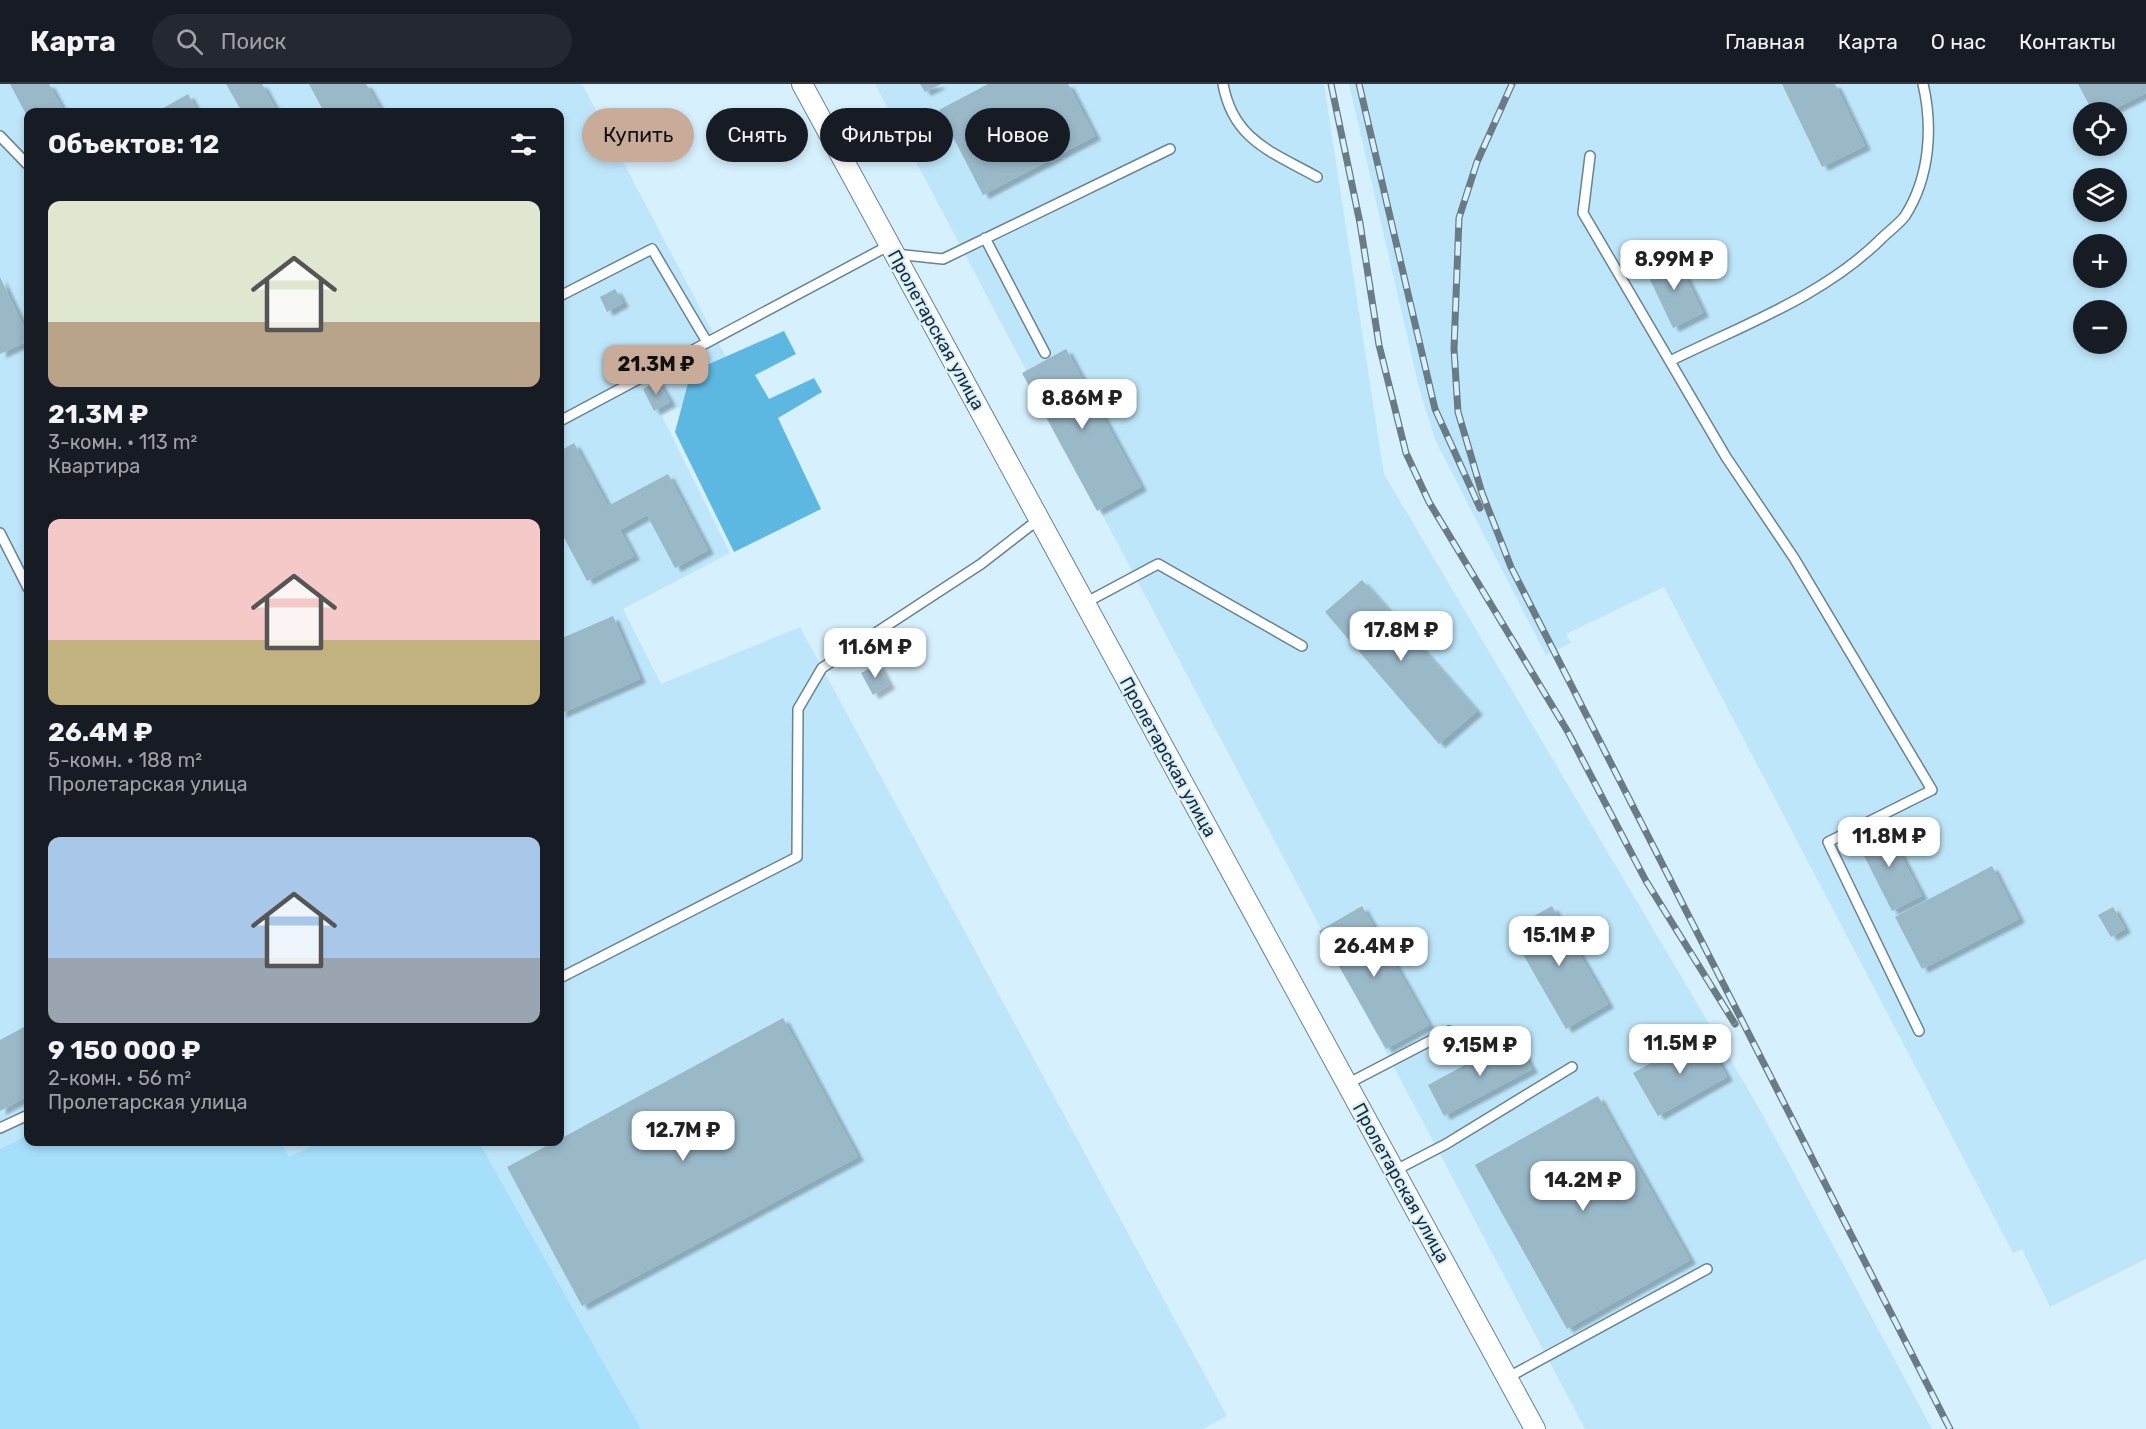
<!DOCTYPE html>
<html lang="ru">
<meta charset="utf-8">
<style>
body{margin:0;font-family:Rubik,sans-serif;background:#242831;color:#f1f3f6;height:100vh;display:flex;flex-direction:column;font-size:22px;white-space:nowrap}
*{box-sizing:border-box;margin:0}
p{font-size:20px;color:#9ea1a6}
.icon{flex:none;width:33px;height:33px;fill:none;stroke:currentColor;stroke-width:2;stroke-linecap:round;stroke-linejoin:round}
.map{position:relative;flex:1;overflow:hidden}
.sheet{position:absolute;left:24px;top:24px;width:540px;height:1038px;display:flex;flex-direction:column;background:#171b24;border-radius:12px;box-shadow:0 3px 9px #0003}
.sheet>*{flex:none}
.hud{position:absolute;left:582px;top:24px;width:570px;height:54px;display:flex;gap:12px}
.controls{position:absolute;left:2073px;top:18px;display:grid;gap:12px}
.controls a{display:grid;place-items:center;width:54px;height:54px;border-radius:50%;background:#171b24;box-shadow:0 3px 9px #0003;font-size:30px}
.price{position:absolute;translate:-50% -51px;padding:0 14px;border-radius:12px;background:#fff;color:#222;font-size:20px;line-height:39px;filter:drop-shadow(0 2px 3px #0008)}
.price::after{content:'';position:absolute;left:50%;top:36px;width:18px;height:14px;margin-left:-9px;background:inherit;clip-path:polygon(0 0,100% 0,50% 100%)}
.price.active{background:#c9ab99;color:#111}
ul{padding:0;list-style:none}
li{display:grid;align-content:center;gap:12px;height:318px;padding:0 24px}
li span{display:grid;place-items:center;height:186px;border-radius:12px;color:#555}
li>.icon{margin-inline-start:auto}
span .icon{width:108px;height:108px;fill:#fffc;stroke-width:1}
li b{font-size:26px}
h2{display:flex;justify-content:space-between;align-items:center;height:72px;padding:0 24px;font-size:26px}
.pill{padding:0 21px;border-radius:27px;background:#171b24;box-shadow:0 3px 9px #0003;font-size:21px;line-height:54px}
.pill.active{background:#c9ab99;color:#111}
header{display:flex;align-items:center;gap:36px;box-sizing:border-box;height:84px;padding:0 30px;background:#171b24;border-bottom:2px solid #363941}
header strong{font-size:28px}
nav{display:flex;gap:33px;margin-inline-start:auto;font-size:21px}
.search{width:420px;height:54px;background:#242831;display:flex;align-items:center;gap:15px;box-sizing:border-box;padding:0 21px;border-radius:33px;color:#9ea1a6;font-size:22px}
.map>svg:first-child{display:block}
.built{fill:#bee6fa;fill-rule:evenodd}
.green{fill:#a5dffc}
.forest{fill:#5cb8e1}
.building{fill:#99b8c8;filter:url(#shadow)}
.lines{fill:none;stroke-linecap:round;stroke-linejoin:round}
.service-casing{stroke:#668492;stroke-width:12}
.minor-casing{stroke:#668492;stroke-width:22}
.service{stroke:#fff;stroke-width:9}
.minor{stroke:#fff;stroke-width:20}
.rail-casing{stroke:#6a7b84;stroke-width:7}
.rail{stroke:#d7f0fe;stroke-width:4.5;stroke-dasharray:14;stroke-linecap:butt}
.labels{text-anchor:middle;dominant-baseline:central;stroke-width:4.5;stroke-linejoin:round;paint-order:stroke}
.street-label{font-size:18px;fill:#1d292f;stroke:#d7f0fe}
</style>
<header>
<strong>Карта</strong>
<div class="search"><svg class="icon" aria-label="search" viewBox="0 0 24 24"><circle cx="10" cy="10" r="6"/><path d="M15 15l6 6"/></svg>Поиск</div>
<nav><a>Главная</a><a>Карта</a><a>О нас</a><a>Контакты</a></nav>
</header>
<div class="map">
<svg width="2146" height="1345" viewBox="0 0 2146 1345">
<defs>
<filter id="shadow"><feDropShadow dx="6" dy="4" stdDeviation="1.5" flood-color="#0004"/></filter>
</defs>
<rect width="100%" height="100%" fill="#d7f0fe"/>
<!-- built -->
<path class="built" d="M0,0H582L737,294L662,332L730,469L623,525L661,600L800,543L1227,1332L1203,1345H641L479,1058H560V28H28V1051L0,1065Z
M875,0H1324L1384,390L1759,1024L1932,1345H1585Z
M1349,0H2146V1175L2050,1223L2022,1165L2013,1169L1664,503L1566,550L1571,559L1546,571L1436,358L1420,308ZM2084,28H2116V62H2084ZM2084,94H2116V128H2084ZM2084,160H2116V194H2084ZM2084,226H2116V260H2084Z
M281,1058H320L289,1073Z"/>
<!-- green -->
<path class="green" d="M28,1051V1058H281L289,1073L320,1058H479L641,1345H0V1065Z"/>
<!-- forest -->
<path class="forest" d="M784,247L796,270L755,291L769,315L814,294L822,308L778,334L821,425L734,468L675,348L691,288Z"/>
<!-- building -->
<path class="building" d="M10,0H49L64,28H28V34Z
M226,0H262L277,28H242Z
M309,0H366L382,28H324Z
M920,0H941L925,8Z
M988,0H1068L1095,52L983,111L939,26Z
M1782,0H1835L1865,62L1822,83Z
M2078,0H2146V9L2108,28H2093Z
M188,10L198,28H159L158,27Z
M1675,171L1703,229L1673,244L1645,185Z
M0,193L28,252V257L0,270Z
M615,205L623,219L607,228L600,213Z
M1066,265L1141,403L1097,427L1022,289Z
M658,297L670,318L654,327L643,305Z
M574,359L608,422L668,390L708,466L675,484L647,431L620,446L634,472L587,497L560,446V367Z
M1362,496L1477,627L1439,660L1325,528Z
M613,532L640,595L560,630V555Z
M878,580L889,601L873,611L861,589Z
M1885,741L1922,812L1892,827L1856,756Z
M1992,782L2019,835L1922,885L1895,833Z
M1362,822L1429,941L1386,965L1319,847Z
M1552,822L1608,920L1566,945L1509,846Z
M2113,823L2125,845L2111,853L2098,831Z
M783,934L858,1073L582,1222L507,1083L554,1058H560V1055Z
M28,941V1012L0,1027V956Z
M1703,950L1727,993L1658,1032L1633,989Z
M1515,954L1532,985L1444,1032L1428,1001Z
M1598,1012L1690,1176L1567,1245L1475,1081Z"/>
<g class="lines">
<defs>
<path id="service" d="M1223,0C1233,56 1272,68 1317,93
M0,52L27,80
M1590,72L1583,129L1726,373L1794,474L1932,706L1828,758L1919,947
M985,154L1045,269
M895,170L943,175L1170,65
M560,212L652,165L707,258
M1670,277C1743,241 1824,212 1882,154C1889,147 1899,140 1905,132C1930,93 1933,43 1923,0
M560,337L890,161
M0,449L28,504
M1085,519L1158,480L1302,562
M560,894L797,773L798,625L822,584L981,480L1039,435
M1347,1000L1449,947
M0,1044L28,1031
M1394,1087L1446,1060L1572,983
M1507,1294L1707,1185"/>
<path id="minor" d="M802,0L1535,1345"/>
</defs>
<!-- service casing -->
<use href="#service" class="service-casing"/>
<!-- minor casing -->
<use href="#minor" class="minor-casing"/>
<!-- service -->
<use href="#service" class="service"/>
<!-- minor -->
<use href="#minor" class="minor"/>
<defs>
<path id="rail" d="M1331,0L1360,139L1379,261L1406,369L1429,418L1568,648L1646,797L1735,940
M1359,0L1435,325L1480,424
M1512,0L1477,78L1459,134L1454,265L1458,328L1482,409L1511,483L1950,1345"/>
</defs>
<!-- rail casing -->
<use href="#rail" class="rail-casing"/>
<!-- rail -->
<use href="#rail" class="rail"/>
</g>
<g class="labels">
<!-- street labels -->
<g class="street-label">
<text transform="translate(936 246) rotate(61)">Пролетарская улица</text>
<text transform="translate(1168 673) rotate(61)">Пролетарская улица</text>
<text transform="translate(1401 1099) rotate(61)">Пролетарская улица</text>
</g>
</g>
</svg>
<div class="controls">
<a><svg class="icon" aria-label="locate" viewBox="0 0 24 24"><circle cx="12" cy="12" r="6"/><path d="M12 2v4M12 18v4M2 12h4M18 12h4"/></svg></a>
<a><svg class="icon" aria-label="layers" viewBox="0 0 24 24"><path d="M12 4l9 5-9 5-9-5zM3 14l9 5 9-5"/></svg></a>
<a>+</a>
<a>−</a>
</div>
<b class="price" style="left:1674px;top:207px">8.99M ₽</b>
<b class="price active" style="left:656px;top:312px">21.3M ₽</b>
<b class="price" style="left:1082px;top:346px">8.86M ₽</b>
<b class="price" style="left:1401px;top:578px">17.8M ₽</b>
<b class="price" style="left:875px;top:595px">11.6M ₽</b>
<b class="price" style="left:1889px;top:784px">11.8M ₽</b>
<b class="price" style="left:1559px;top:883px">15.1M ₽</b>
<b class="price" style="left:1374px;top:894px">26.4M ₽</b>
<b class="price" style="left:1680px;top:991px">11.5M ₽</b>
<b class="price" style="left:1480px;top:993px">9.15M ₽</b>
<b class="price" style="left:683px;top:1078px">12.7M ₽</b>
<b class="price" style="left:1583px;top:1128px">14.2M ₽</b>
<div class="hud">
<a class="pill active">Купить</a>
<a class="pill">Снять</a>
<a class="pill">Фильтры</a>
<a class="pill">Новое</a>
</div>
<section class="sheet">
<h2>Объектов: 12<svg class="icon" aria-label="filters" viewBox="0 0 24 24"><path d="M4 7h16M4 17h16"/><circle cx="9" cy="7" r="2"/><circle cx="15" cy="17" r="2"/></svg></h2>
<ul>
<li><span style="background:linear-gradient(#dfe7d0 65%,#b9a48a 0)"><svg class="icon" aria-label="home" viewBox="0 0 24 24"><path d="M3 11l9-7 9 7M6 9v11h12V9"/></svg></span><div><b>21.3M ₽</b><p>3-комн. · 113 m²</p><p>Квартира</p></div></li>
<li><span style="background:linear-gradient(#f6c9c9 65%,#c2b280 0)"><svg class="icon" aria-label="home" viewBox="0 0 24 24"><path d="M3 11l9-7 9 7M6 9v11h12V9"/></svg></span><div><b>26.4M ₽</b><p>5-комн. · 188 m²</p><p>Пролетарская улица</p></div></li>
<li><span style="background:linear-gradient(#a9c7e8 65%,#9aa5b1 0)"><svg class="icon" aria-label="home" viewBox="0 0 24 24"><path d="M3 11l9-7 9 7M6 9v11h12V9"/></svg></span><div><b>9 150 000 ₽</b><p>2-комн. · 56 m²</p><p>Пролетарская улица</p></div></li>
</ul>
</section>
</div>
